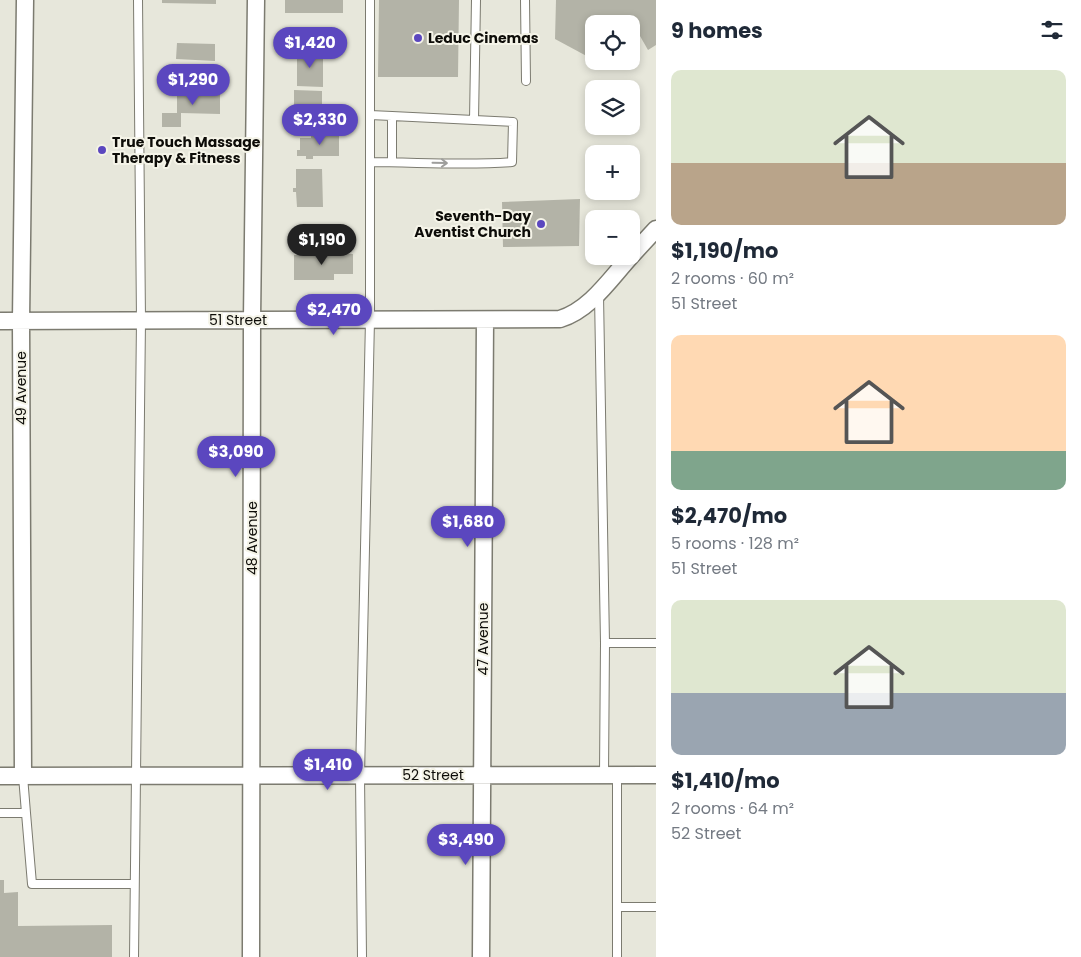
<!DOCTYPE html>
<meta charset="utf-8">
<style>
body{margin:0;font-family:Poppins,sans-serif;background:#f2f2f3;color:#1f2937;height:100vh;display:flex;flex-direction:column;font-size:19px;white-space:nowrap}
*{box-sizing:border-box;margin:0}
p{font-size:16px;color:#747a83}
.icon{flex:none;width:28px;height:28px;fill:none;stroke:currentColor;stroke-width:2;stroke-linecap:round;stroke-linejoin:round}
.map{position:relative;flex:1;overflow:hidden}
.details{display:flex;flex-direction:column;background:#fff;width:425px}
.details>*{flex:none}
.buttons{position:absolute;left:585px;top:15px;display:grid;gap:10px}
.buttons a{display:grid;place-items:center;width:55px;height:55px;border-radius:10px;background:#fff;box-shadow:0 2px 8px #0003;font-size:25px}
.price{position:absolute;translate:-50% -42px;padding:0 11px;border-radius:18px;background:#5b47bf;color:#fff;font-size:16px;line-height:32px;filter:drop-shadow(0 1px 2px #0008)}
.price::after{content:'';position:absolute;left:50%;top:30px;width:15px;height:11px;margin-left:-8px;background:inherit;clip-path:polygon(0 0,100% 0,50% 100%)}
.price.on{background:#222;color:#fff}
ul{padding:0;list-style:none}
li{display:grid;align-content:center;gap:10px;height:265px;padding:0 15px}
li span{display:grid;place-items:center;height:155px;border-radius:10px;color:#555}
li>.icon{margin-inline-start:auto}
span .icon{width:90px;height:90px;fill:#fffc;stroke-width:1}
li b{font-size:21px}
h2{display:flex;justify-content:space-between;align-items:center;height:60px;padding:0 15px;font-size:21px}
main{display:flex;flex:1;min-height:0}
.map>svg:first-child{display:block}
.building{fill:#b3b3a7}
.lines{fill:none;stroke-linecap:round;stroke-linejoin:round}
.lane-casing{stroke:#7c7b70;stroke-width:10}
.street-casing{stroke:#7c7b70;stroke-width:19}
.lane{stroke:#fff;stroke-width:8}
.street{stroke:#fff;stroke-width:16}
.oneway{stroke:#9e9e9c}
.poi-dot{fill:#5b47bf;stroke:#f5f4e8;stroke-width:2}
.labels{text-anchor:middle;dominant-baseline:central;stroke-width:4;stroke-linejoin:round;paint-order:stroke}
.poi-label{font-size:14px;font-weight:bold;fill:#0d0c08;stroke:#f5f4e8;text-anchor:start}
.street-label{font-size:14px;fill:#0d0c08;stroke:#f5f4e8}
</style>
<main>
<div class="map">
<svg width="656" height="957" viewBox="0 0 656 957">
<rect width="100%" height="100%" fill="#e7e7db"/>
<!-- building -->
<path class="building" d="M162,0H216V4L162,3Z
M285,0H343V13H285Z
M379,0H459L458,77H378Z
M556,0H656V45L648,50L640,36L631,41V24H594V60L555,39Z
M177,43L215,44V61L176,59Z
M297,51H323V87L297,86Z
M294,90L322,91V127H294Z
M177,91H220V114L181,113V127H162V113H177Z
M311,133L339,134V156H313V159H306V156H297V150H300V138H311Z
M296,169H322L323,207H297L296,192H293V188H296Z
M580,199L579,246L503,247L502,202Z
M291,231H315V249H291Z
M332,253L353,254V274H334V280H294V255H332Z
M0,880H4V893L18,892V926L112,925V957H0Z"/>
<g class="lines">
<defs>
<path id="lane" d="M525,0L526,81
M370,115L392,116
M474,120L476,0
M370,162C417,162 465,166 512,162L513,122L392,116V162
M599,295L605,643L604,775
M605,643H656
M617,775V957
M0,813H26L23,776
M26,813L32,884H134
M617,907H656
M134,957L141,320L138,0
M362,957L360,776L370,320V0"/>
<path id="street" d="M631,256L656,229
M0,321L560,319C590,310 610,279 631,256
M0,776L656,775
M23,776L21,321L25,0
M251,957L252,319L256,0
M481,957L485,320"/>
</defs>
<!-- lane casing -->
<use href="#lane" class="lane-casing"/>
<!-- street casing -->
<use href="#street" class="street-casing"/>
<!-- lane -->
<use href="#lane" class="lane"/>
<!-- street -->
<use href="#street" class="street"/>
</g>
<!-- one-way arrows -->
<defs><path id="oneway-shaft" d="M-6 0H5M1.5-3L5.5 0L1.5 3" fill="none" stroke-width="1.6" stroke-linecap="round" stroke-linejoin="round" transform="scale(1.25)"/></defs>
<use class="oneway" href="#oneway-shaft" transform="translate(440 163) rotate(1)"/>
<!-- markers -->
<g class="poi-dot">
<circle cx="418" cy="38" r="5"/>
<circle cx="102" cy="150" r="5"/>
<circle cx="541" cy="224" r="5"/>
</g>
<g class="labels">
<!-- poi labels -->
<g class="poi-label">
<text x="428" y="38">Leduc Cinemas</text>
<text x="112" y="142">True Touch Massage<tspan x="112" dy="16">Therapy &amp; Fitness</tspan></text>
<text x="531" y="216" text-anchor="end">Seventh-Day<tspan x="531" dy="16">Aventist Church</tspan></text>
</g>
<!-- street labels -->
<g class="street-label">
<text x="238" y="320">51 Street</text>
<text transform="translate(21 388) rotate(-90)">49 Avenue</text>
<text transform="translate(252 538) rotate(-90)">48 Avenue</text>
<text transform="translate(483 639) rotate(-90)">47 Avenue</text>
<text x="433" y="775">52 Street</text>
</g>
</g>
</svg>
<div class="buttons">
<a><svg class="icon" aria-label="locate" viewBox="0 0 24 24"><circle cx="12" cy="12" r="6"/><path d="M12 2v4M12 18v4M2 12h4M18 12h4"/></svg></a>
<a><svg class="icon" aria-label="layers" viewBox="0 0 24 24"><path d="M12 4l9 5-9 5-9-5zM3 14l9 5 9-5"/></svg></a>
<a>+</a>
<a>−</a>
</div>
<b class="price" style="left:310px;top:69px">$1,420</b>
<b class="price" style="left:193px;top:106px">$1,290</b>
<b class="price" style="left:320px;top:146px">$2,330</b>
<b class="price on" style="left:322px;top:266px">$1,190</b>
<b class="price" style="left:334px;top:336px">$2,470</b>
<b class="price" style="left:236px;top:478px">$3,090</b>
<b class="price" style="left:468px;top:548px">$1,680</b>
<b class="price" style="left:328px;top:791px">$1,410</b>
<b class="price" style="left:466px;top:866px">$3,490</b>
</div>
<section class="details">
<h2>9 homes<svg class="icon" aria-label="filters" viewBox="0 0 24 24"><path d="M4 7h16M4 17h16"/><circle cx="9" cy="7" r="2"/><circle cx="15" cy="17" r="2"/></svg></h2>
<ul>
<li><span style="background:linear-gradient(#dfe7d0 60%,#b9a48a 0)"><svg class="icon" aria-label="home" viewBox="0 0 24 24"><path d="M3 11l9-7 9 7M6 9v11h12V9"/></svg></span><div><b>$1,190/mo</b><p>2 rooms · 60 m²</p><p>51 Street</p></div></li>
<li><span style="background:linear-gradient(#ffd9b3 75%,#7fa58c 0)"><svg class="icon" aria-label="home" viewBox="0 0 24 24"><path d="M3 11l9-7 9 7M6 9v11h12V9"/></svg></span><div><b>$2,470/mo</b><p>5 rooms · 128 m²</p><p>51 Street</p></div></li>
<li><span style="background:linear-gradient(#dfe7d0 60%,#9aa5b1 0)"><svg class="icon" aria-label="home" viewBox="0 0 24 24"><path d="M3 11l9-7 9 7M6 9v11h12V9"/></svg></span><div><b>$1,410/mo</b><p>2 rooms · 64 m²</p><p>52 Street</p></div></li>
</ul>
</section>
</main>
